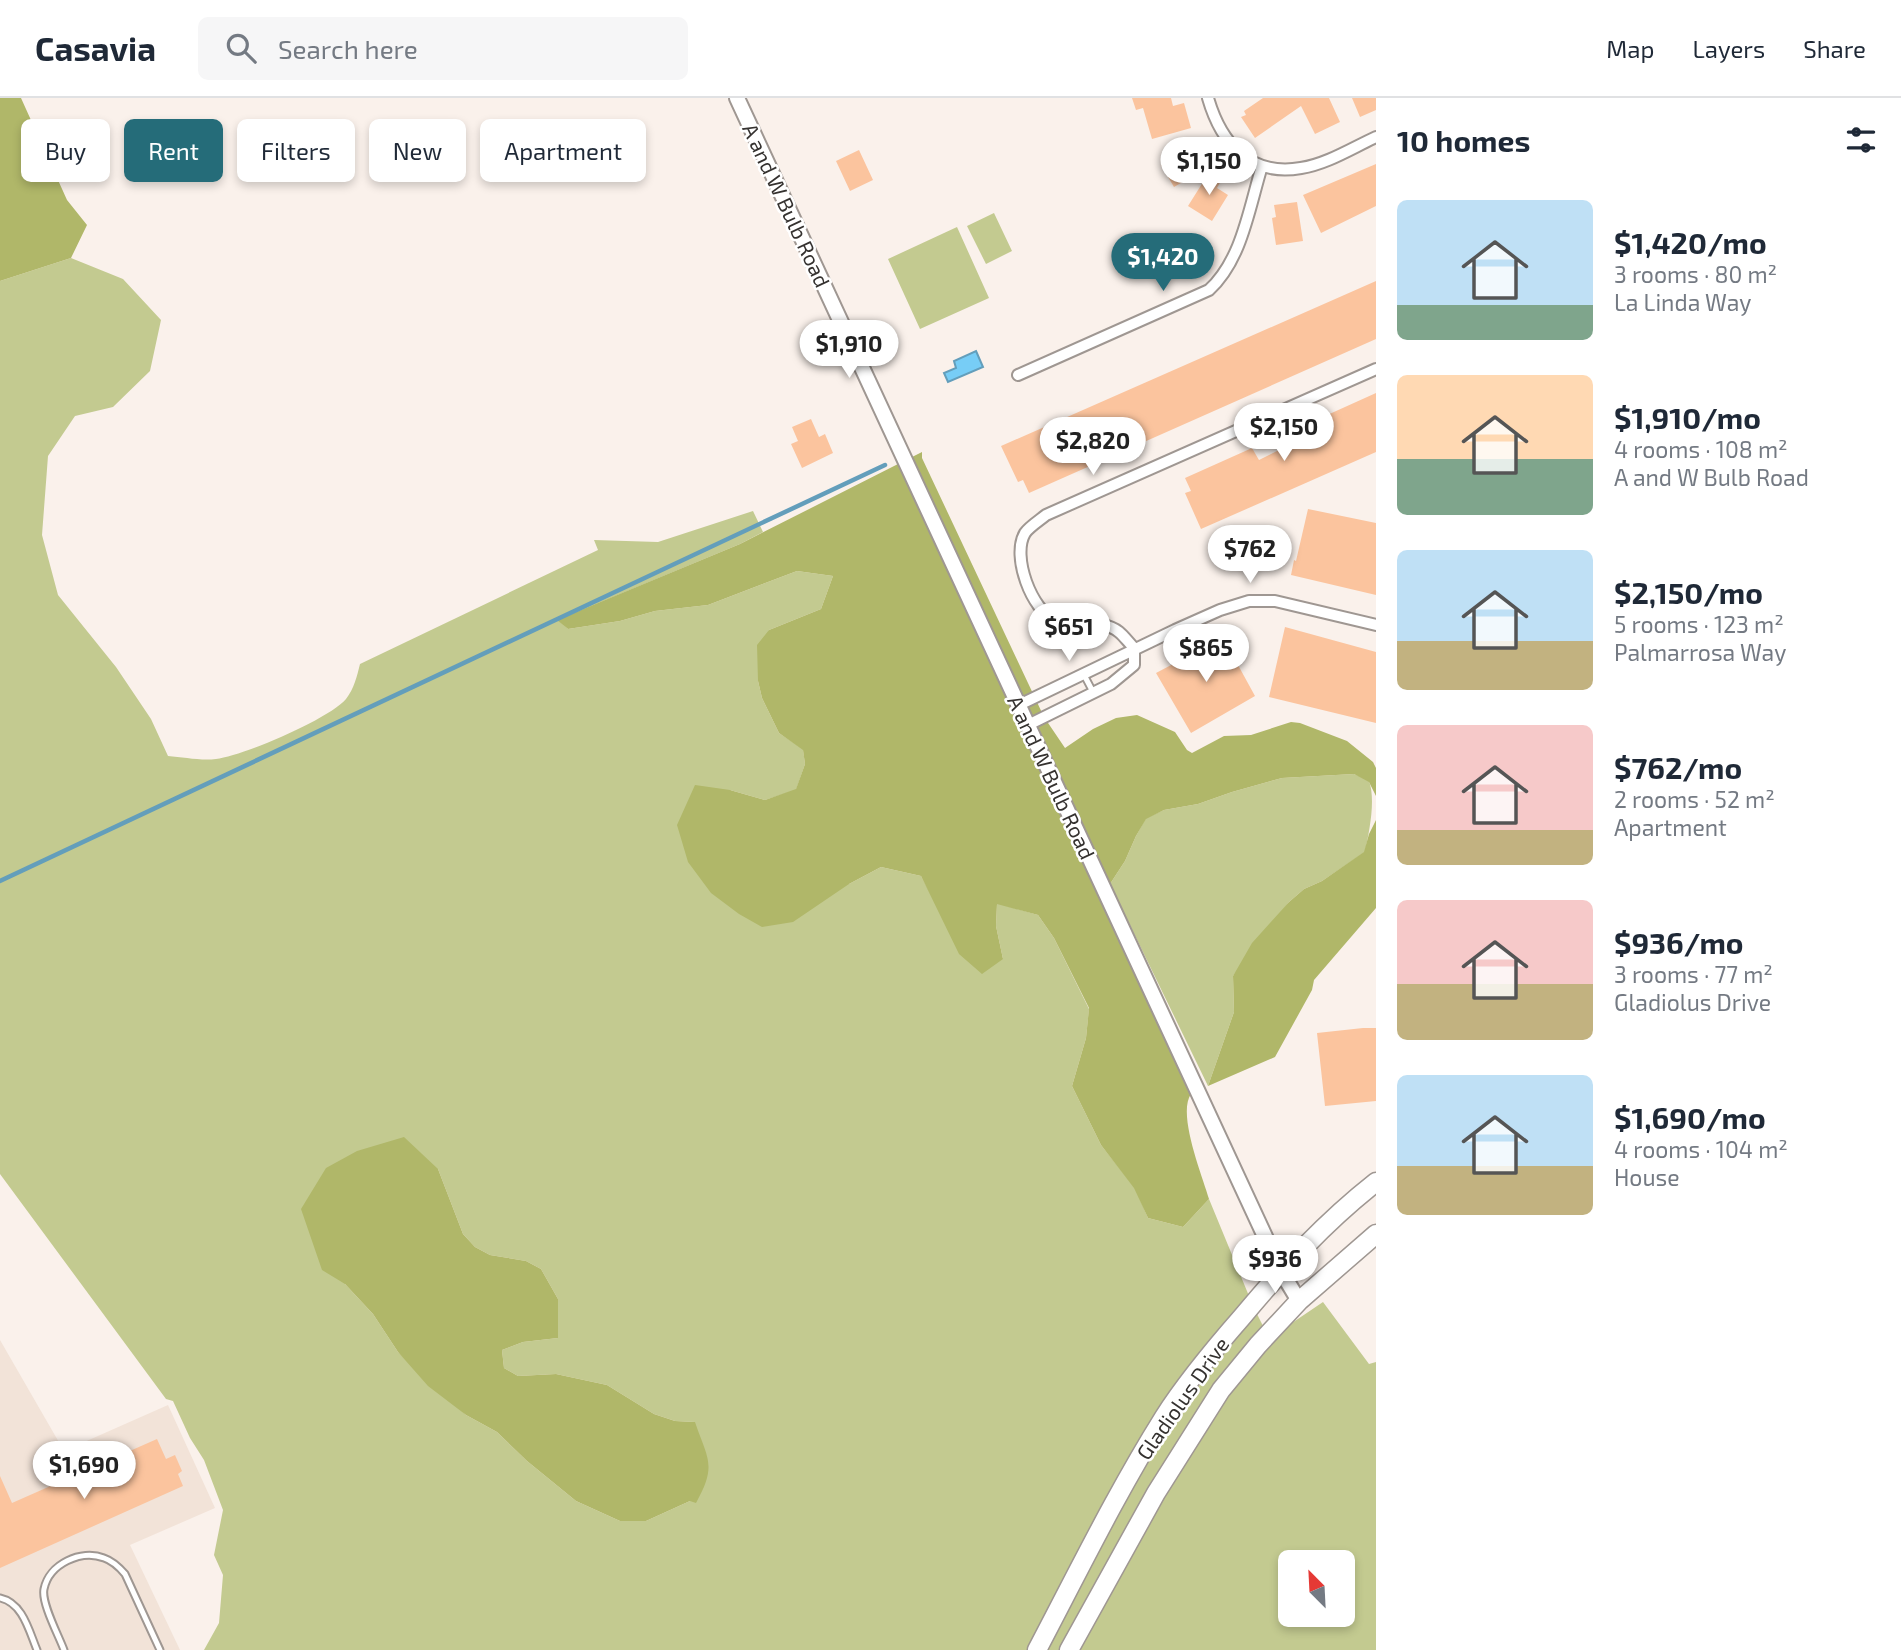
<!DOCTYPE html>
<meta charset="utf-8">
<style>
body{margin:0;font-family:"Exo 2",sans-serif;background:#f6f6f7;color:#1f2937;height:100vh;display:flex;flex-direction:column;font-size:26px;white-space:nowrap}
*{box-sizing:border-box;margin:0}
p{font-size:23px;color:#747a83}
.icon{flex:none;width:38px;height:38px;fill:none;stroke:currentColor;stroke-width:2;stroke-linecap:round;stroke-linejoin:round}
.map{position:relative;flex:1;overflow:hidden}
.panel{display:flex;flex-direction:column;background:#fff;width:525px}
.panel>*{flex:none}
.banner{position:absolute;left:21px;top:21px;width:665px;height:63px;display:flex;gap:14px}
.needle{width:46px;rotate:336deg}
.fabs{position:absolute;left:1278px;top:1452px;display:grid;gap:14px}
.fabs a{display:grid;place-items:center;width:77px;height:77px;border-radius:10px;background:#fff;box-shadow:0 4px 10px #0003;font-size:35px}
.price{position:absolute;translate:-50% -60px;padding:0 16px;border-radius:24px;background:#fff;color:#222;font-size:23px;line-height:46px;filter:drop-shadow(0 2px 4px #0008)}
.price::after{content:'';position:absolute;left:50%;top:42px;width:21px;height:16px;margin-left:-10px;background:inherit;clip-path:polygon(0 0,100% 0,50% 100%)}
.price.selected{background:#256c79;color:#fff}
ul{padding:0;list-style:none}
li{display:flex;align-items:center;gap:21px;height:175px;padding:0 21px}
li span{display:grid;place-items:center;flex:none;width:196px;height:140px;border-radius:10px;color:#555}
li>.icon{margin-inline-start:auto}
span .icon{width:84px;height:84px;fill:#fffc;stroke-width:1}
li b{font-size:30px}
h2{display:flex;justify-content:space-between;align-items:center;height:84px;padding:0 21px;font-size:30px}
.pill{padding:0 24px;border-radius:10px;background:#fff;box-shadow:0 4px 10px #0003;font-size:24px;line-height:63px}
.pill.selected{background:#256c79;color:#fff}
header{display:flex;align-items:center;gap:42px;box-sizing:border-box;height:98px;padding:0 35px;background:#fff;border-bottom:2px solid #e0e1e3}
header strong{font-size:33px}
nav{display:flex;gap:38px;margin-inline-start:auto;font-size:24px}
.search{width:490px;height:63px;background:#f6f6f7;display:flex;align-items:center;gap:18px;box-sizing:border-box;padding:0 24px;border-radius:10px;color:#747a83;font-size:26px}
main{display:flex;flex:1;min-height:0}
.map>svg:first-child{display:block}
.built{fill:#f2e3d8}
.green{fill:#c3ca90;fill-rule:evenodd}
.forest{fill:#b0b769}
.water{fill:#77cdf6;stroke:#639ebb;stroke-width:2}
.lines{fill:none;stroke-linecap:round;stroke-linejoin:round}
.stream{stroke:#639ebb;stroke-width:4.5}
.building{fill:#fbc49e}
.service-casing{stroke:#9f9792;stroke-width:9}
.minor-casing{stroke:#9f9792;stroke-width:14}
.tertiary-casing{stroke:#9f9792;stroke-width:18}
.primary-casing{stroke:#9f9792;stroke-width:21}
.service{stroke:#fff;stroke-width:5}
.minor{stroke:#fff;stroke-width:10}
.tertiary{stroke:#fff;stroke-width:14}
.primary{stroke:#fff;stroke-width:18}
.labels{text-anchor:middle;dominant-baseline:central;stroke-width:5;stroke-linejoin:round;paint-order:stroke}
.street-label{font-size:21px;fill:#353230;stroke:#fff}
</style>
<header>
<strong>Casavia</strong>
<div class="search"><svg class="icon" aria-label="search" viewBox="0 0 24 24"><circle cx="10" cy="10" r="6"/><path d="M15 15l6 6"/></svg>Search here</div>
<nav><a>Map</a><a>Layers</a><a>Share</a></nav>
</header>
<main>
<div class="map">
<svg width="1376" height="1552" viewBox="0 0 1376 1552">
<rect width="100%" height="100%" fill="#faf1eb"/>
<!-- built -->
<path class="built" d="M0,1242L64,1353L168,1307L215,1410L130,1447L180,1552H0Z"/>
<!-- green -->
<path class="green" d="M994,115L1012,153L986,166L967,128Z
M957,129L989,200L920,231L888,161Z
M71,160L123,181L161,222L150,273L113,309L75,318L48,358L42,437L58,497L116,569L151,621L168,658C183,659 201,663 216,661C243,658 329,621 346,601C354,591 357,578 360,566L598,452L594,442L658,444L753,413L763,434L740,446L558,522L568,531L620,523L655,513L708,507L797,473L833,478L821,511L769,532L758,583L762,600L779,635L803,651L805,666L796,692L765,702L730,692L849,786L881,769L921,778L939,812L1003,861L996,828L997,805L1038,817L1054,840L1089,911L1086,940L1072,988L1101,1047L1135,1090L1148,1120L1183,1129L1209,1101L1249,1198C1217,1235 1186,1271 1159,1312C1110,1388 1071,1472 1028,1552H204L219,1525L223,1477L214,1457L223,1412L204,1362L190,1340L173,1303L166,1301L0,1076V183ZM438,1071L463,1136L475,1149L490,1157L526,1163L541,1171L558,1201V1240L523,1244L502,1252L504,1270L518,1278L556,1276L607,1287L654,1316L675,1323L695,1324L690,1403L646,1423H620L576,1403L527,1363L497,1334L466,1317L398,1254L373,1216L345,1186Z
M1354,676C1358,678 1366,680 1369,683C1376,702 1369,734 1365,754L1322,783L1304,791L1289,804L1233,878L1234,914L1208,988L1110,786L1125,763L1136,738L1146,720L1164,712L1198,706L1232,694L1282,680Z
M1323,1204L1369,1266L1376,1264V1552H1078L1162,1399L1227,1298L1286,1229ZM1290,1465H1342V1517H1290Z
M1256,1214L1264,1230L1150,1390L1060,1552H1046C1087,1475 1124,1396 1171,1323C1196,1284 1226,1249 1256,1214Z"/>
<!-- forest -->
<path class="forest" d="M0,0H21L67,102L87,127L71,160L0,183Z
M922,354V360L1044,619L1065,650L1093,631L1116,620L1137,617L1175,634L1187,652L1192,655L1224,638L1251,637L1291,624L1300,625L1347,643L1373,664L1376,670V698L1369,684L1354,676L1282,680L1232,694L1198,706L1164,712L1146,721L1136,738L1125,763L1110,786L912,359Z
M898,366L1191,996C1177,1016 1202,1077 1209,1101L1183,1129L1148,1120L1134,1090L1101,1047L1072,988L1086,940L1089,910L1054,840L1038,817L997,806L996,828L1003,861L982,876L959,856L921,778L881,769L849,786L793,824L762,829L739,816L711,795L688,764L677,727L695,687L730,692L765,702L796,691L805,666L803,652L779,635L762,600L758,583L757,547L769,532L821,511L833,478L797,473L708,507L655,513L620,523L568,531L557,522L740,446Z
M1376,722V810L1314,882L1312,892L1275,959L1208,988L1234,914L1233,878L1252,845L1289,804L1304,791L1322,783L1364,754L1369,736Z
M404,1039L438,1071L463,1136L475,1149L490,1157L526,1163L541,1171L558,1201V1240L523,1244L502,1252L504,1270L518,1278L556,1276L607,1287L654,1316L675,1323L695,1324C708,1362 717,1367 696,1405L690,1403L646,1423H620L576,1403L527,1363L497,1334L466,1317L428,1288L398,1254L373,1216L345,1186L322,1172L301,1111L326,1070L357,1053Z"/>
<!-- water -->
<path class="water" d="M976,253L983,269L948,284L944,275L956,270L954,263Z"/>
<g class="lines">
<!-- stream -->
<path class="stream" d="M0,783L885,367"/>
</g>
<!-- building -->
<path class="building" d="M1132,0H1171L1173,8L1184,5L1191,30L1152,41L1143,10L1136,12Z
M1263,0H1329L1340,24L1315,36L1301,8L1255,40L1241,19L1246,17L1244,13Z
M1352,0H1376V12L1360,19Z
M1192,48L1205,71L1174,89L1161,67Z
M859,52L873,82L850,93L836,63Z
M1376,66V108L1321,135L1303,97Z
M1210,73L1222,81L1217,90L1228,97L1212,123L1188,108Z
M1297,104L1303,143L1276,147L1272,120L1276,119L1274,107Z
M1376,183V241L1029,395L1023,382L1018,384L1001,348Z
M1376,295V354L1201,431L1185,395L1191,393L1185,380L1252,350L1259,362L1279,352L1274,341Z
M811,321L819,339L825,336L833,355L802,370L791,346L798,343L792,329Z
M1308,411L1376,425V497L1291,477L1294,462L1296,463Z
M1285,529L1376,554V625L1269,599Z
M1221,536L1255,598L1191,635L1156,575L1175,565L1203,544Z
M1363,930H1376V1003L1325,1008L1317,935Z
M157,1341L166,1361L175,1357L182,1373L178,1376L183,1388L0,1470V1378L12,1405Z"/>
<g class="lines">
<defs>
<path id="service" d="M1083,575L1093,594
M0,1500C23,1505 29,1533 37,1552
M64,1552C59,1538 41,1505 44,1491C49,1466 81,1451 104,1460C113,1463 119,1469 125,1476L160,1552"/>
<path id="minor" d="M1208,0C1221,45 1250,79 1301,70C1327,66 1352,50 1376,39
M1018,277L1209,192C1242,162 1249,110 1262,68
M1134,550C1129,545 1124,538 1119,534C1102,520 1074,530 1055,522C1032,513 1011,458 1025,435C1029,429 1040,422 1046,417L1376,271
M1019,607L1175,532L1220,512L1249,503H1275L1376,527
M1028,627L1111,586L1134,567V550"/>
<path id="tertiary" d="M737,0L1281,1173L1299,1203"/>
<path id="primary" d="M1037,1552C1078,1474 1117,1394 1164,1319C1187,1283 1214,1251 1242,1219C1283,1170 1325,1124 1376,1084
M1069,1552L1156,1395L1221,1292L1258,1247L1299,1203L1376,1136"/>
</defs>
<!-- service casing -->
<use href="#service" class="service-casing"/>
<!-- minor casing -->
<use href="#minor" class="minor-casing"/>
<!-- tertiary casing -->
<use href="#tertiary" class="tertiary-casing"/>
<!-- primary casing -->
<use href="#primary" class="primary-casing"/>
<!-- service -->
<use href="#service" class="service"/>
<!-- minor -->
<use href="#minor" class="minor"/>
<!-- tertiary -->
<use href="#tertiary" class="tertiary"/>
<!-- primary -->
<use href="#primary" class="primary"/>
</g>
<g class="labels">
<!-- street labels -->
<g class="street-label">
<text transform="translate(787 107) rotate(65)">A and W Bulb Road</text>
<text transform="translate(1052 679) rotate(65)">A and W Bulb Road</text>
<text transform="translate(1182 1300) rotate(-55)">Gladiolus Drive</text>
</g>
</g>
</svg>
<div class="fabs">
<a><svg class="needle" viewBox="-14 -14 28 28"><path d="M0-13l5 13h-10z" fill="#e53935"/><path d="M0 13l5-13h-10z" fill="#747a83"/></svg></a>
</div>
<b class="price" style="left:1209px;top:99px">$1,150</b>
<b class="price selected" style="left:1163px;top:195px">$1,420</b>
<b class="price" style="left:849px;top:282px">$1,910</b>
<b class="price" style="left:1284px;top:365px">$2,150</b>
<b class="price" style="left:1093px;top:379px">$2,820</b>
<b class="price" style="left:1250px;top:487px">$762</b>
<b class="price" style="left:1069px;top:565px">$651</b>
<b class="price" style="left:1206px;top:586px">$865</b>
<b class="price" style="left:1275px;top:1197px">$936</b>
<b class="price" style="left:84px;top:1403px">$1,690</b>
<div class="banner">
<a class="pill">Buy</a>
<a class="pill selected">Rent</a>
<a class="pill">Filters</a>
<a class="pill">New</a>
<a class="pill">Apartment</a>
</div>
</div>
<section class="panel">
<h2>10 homes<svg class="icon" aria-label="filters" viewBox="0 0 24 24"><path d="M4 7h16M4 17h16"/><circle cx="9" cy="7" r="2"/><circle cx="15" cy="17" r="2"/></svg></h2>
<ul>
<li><span style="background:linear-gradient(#bfe0f5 75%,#7fa58c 0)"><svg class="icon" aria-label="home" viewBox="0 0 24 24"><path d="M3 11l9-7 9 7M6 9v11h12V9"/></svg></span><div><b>$1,420/mo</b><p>3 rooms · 80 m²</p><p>La Linda Way</p></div></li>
<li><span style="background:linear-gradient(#ffd9b3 60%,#7fa58c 0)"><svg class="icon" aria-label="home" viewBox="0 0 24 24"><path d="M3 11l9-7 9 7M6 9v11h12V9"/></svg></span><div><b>$1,910/mo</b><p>4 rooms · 108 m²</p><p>A and W Bulb Road</p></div></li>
<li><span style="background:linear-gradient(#bfe0f5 65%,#c2b280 0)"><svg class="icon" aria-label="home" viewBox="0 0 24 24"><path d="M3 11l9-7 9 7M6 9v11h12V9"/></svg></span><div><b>$2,150/mo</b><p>5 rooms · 123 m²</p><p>Palmarrosa Way</p></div></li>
<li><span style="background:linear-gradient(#f6c9c9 75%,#c2b280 0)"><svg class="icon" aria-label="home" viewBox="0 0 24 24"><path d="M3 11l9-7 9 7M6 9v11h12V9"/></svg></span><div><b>$762/mo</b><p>2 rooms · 52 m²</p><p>Apartment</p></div></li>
<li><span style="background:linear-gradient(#f6c9c9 60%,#c2b280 0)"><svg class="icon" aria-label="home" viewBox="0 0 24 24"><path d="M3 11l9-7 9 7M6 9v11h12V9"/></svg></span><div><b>$936/mo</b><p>3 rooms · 77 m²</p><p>Gladiolus Drive</p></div></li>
<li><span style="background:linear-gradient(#bfe0f5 65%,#c2b280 0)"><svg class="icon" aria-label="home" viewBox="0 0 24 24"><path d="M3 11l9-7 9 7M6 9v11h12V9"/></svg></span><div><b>$1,690/mo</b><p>4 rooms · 104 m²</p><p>House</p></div></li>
</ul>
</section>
</main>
